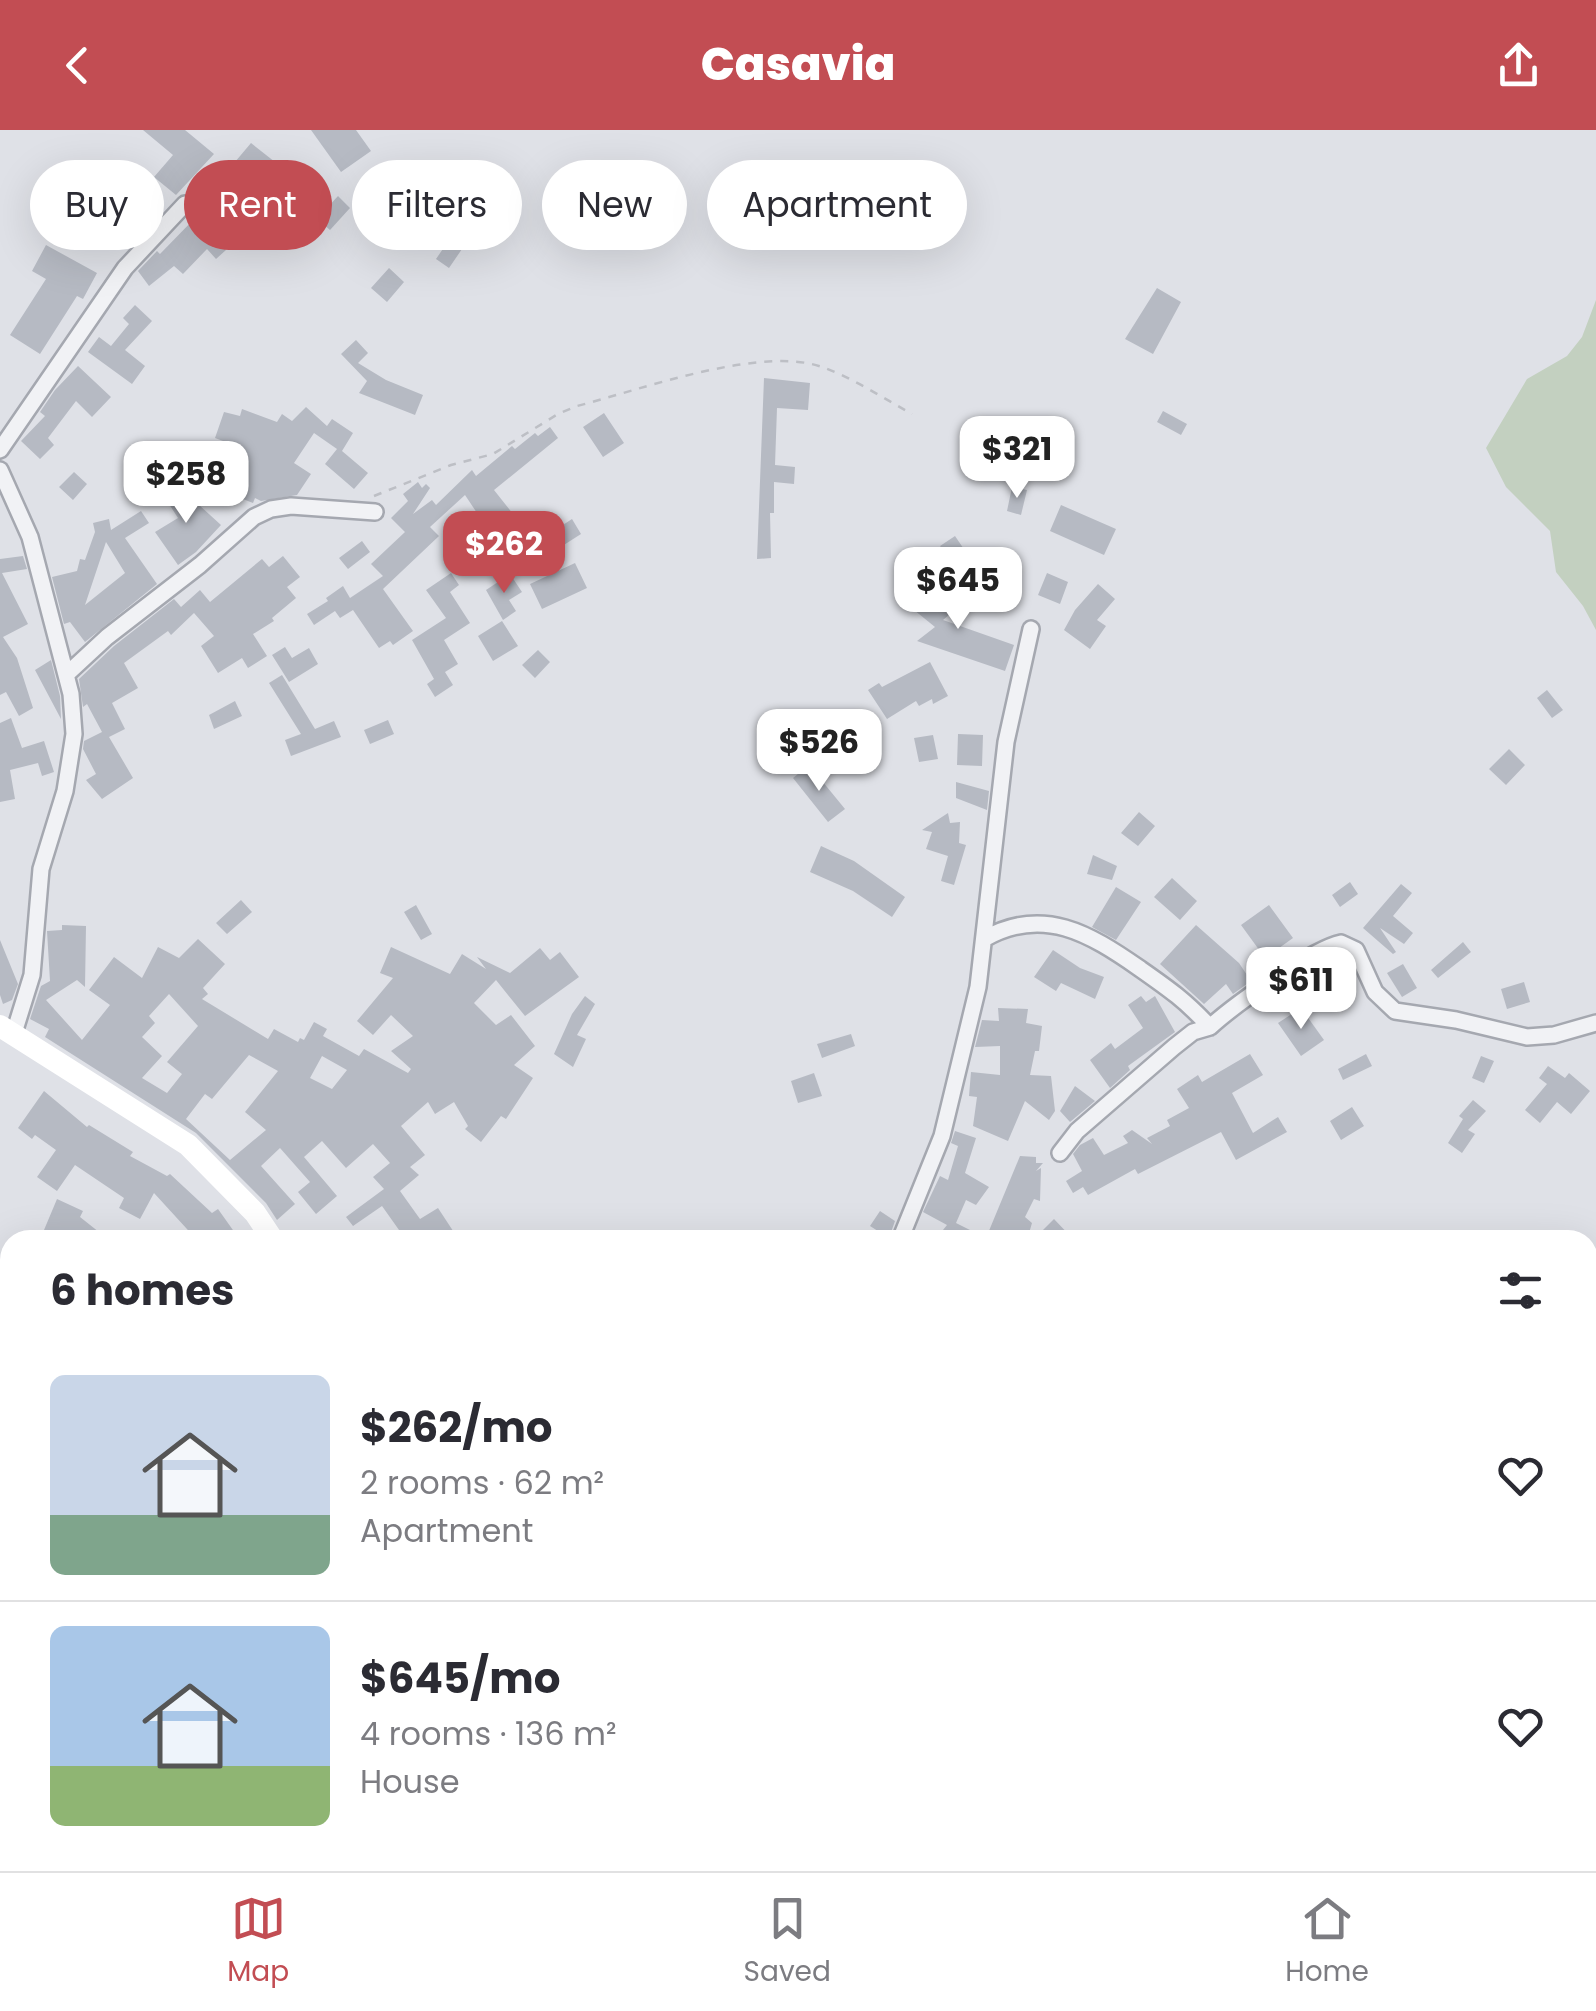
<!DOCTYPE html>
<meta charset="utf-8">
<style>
body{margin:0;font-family:Poppins,sans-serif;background:#f7f7f7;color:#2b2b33;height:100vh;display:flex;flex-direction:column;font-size:38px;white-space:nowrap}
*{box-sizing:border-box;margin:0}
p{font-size:32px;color:#7c7c81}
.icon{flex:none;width:55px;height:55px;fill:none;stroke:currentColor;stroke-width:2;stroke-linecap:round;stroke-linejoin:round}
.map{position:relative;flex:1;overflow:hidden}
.drawer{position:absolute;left:0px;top:1100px;width:1598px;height:642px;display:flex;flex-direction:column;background:#fff;border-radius:30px 30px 0 0;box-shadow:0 10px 40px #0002}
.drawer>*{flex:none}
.hud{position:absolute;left:30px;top:30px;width:1000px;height:90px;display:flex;gap:20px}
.price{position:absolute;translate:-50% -85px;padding:0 22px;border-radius:20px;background:#fff;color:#222;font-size:32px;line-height:65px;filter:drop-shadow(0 2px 5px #0008)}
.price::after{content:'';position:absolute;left:50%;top:60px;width:30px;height:22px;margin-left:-15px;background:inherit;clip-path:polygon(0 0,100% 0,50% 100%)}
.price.on{background:#c24d53;color:#fff}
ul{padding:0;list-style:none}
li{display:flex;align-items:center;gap:30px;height:250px;padding:0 50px}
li+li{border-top:2px solid #e1e1e2}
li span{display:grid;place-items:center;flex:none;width:280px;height:200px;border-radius:15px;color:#555}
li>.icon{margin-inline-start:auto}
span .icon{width:120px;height:120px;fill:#fffc;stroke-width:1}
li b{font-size:42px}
h2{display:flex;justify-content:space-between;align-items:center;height:120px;padding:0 50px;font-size:42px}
.chip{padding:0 35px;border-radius:45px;background:#fff;box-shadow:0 10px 40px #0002;font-size:35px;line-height:90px}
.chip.on{background:#c24d53;color:#fff}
header{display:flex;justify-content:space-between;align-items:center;height:130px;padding:0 50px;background:#c24d53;color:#fff;font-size:45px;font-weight:800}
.dock{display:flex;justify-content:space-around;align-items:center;height:140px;border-top:2px solid #e1e1e2;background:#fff;font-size:28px;color:#7c7c81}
.dock a{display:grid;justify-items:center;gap:5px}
.dock .on{color:#c24d53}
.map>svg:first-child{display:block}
.green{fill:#c3d0c0}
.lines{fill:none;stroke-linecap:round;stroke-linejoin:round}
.stream{stroke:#9cacc4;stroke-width:5}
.building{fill:#b6bac3;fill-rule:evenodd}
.minor-casing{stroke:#a5a8b0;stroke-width:20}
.path{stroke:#bdbfc5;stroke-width:2.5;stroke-dasharray:8 8;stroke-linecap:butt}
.minor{stroke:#f1f2f5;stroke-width:15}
.secondary{stroke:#fff;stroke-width:22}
</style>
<header><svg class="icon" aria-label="back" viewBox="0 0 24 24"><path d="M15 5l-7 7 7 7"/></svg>Casavia<svg class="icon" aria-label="share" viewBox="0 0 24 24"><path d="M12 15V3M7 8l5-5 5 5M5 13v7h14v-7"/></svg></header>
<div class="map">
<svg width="1596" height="1741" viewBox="0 0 1596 1741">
<rect width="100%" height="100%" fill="#dfe1e7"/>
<!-- green -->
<path class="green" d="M1596,170V500L1583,476L1556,442L1550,401L1506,357L1486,318L1527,249L1567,226L1582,207Z"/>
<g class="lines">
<!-- stream -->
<path class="stream" d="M1053,1741L1054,1732"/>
</g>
<!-- building -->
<path class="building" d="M143,0H185L214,24L176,65L154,47L173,25Z
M311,0H356L371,21L341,42Z
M251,13L275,32L266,41L291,70L286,75L280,69L265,81L250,64L261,54L235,32Z
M338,66L350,78L330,100L317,89Z
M400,67L417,91L406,98L389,75Z
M196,87L226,120L216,129L207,119L183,144L174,136L149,156L138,141L157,121L160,124Z
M449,110L462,119L449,138L436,129Z
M46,115L97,143L83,169L77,166L40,224L10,205L46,149L32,141Z
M389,138L404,152L387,172L371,158Z
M1157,158L1181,172L1153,224L1125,209Z
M135,175L152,191L125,220L145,236L132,254L88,222L99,207L111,216L129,194L123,188Z
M356,210L368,223L358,233L386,250L423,265L415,285L359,263L367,251L341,224Z
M78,236L111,267L92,287L76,271L48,308L54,315L40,329L21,311L45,286L40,282L55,260Z
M764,248L810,253L808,280L777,278L775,335L795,337L794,354L774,352V383H770L771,428L757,429Z
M306,277L327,296L332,289L353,303L342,321L368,343L354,359L325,334L337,319L314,303L294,333L311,344L297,365L261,371L255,368L253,373L205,354L223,311L215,308L224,282L240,286L242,279L277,292L282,284L292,291Z
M1163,281L1187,294L1181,305L1157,292Z
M604,283L624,313L603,327L583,297Z
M1030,295L1045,300L1037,325L1022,319Z
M550,297L558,308L494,360L517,389L472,427L459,411L483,392L465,365L430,397L439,406L383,459L413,501L393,515L390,511L379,518L353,480L340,488L335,481L314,495L307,484L328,471L326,468L343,456L350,468L383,446L371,434L405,402L391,388L408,371L403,364L418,352L422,358L426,354L430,358L413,384L432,370L436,375L472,340L476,346L512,316L515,319L535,303L538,306Z
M74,342L87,354L73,370L59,357Z
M176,354L221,395L196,422L178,435L155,402L178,388L162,363Z
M1012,357L1027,360L1021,385L1007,381Z
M1061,375L1116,399L1104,425L1050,401Z
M141,381L149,393L125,408L157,454L85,512L70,492L64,494L52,447L77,441L80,429L85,430L95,402L93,393L109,389L111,400ZM106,412L125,443L85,475Z
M572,389L581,404L556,420L546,406Z
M955,406L972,431L950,445L939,427L945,423L940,416Z
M362,411L370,422L348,439L339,428Z
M23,426L27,439L2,443L28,494L3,507L17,528L33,578L19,586L6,562L0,565V429Z
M283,426L300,447L287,457L296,468L272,488L274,491L253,504L267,526L248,538L242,528L218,543L201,516L214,506L194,483L171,505L168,501L124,533L138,558L112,573L125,599L109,607L133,648L102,669L86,650L96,644L83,619L84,611L102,602L87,574L83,577L79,549L114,516L174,469L181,477L200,460L210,472L262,429L269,437Z
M575,433L587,458L542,479L530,454Z
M451,443L459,455L450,462L470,493L444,510L458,534L445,542L453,555L435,567L427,554L434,549L412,510L446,488L426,460Z
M1047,443L1068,452L1060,474L1038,465Z
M510,444L522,462L509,470L516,481L503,490L486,460Z
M1098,454L1115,469L1097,490L1106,496L1090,519L1064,500L1075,480Z
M951,457L964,472L943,490L1014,515L1005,541L917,511L935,497L903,471L918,459L932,474Z
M502,491L518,516L493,531L478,506Z
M285,517L292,528L309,518L318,534L289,552L272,525Z
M538,520L550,532L535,548L522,535Z
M51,530L60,566L61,589L35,540Z
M930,532L948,566L933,574L932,569L919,576L916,571L887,589L868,560L879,553L882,557Z
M282,545L315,599L334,591L341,607L291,626L285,610L301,604L269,553Z
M1547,560L1563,580L1552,588L1537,568Z
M235,571L242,586L214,599L209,585Z
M11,588L22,618L44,611L54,642L42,646L38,633L10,640L15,669L0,672V593Z
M388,590L394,604L370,614L364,600Z
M958,604L983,605L982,636L957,635Z
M933,605L938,629L919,632L914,608Z
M1509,619L1525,635L1506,655L1489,639Z
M809,635L845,679L828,692L793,648Z
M956,652L989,661L987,680L956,668Z
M1139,682L1155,696L1138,716L1121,703Z
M948,683L950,693L960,692L959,713L966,715L954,755L941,751L948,726L926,719L932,702L922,700Z
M821,716L854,731L905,767L892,787L853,761L810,742Z
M1093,725L1117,736L1112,750L1087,744Z
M1172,748L1197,771L1180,790L1154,767Z
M1350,752L1358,764L1340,777L1332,765Z
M1401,754L1412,763L1393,786L1413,803L1404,814L1380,798L1396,822L1393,824L1363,798Z
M1116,757L1141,772L1116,810L1092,797Z
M241,770L252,782L227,804L216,793Z
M416,775L432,804L421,810L404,782Z
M1269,775L1293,808L1265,828L1241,795Z
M62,795L86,796L85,857L77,850L46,870L82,910L110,875L89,860L114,827L142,848L158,817L179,828L198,809L225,834L203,858L208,864L202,869L268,909L274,899L298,912L300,908L304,910L314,892L327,899L323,906L359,926L364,919L408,943L411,939L391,921L413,906L391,885L373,905L357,891L393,848L380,843L391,817L450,844L462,824L486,839L477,827L510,843L540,818L550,830L560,822L579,847L525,886L496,850L474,873L496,895L511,885L535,916L514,935L533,948L506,989L501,986L481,1012L465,999L468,996L454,972L435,984L428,972L401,996L425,1025L410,1037L419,1045L400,1061L420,1089L438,1078L459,1110H385L399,1100L382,1076L353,1096L346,1087L384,1059L373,1047L390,1033L373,1014L346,1038L322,1011L304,1027L337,1066L316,1084L298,1062L310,1052L280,1018L261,1036L295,1074L277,1090L266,1073L196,1003L45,907L49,899L30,889L41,856L50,851L47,801L62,800ZM169,864L198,896L167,932L182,944L167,963L142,948L162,926L142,907L155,893L149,886ZM249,925L278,941L245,982L266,1000L230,1030L186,989L205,964L212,969ZM322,926L347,940L332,959L310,948Z
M1196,795L1239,833L1251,851L1233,864L1226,854L1204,874L1160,834Z
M0,810L18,854L12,870L3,874L0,865Z
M1463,812L1471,822L1438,848L1431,840Z
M1053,820L1080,838L1104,847L1095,869L1061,853L1056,861L1034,847Z
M1403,834L1417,858L1402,867L1387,843Z
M1336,839L1348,853L1308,881L1295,864L1316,849L1320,855Z
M1524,852L1530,872L1507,879L1501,859Z
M585,866L595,874L577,905L586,909L573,937L554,924L572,884Z
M1141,866L1146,872L1155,866L1175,902L1128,936L1130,940L1110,958L1090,930L1111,913L1115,919L1143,898L1128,875Z
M998,878L1028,879L1026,893L1042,896L1039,921H1035L1030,945L1051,946L1055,981L1049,990L1025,971L1008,1011L973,996L977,967L969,966L971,942L1000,945V916L975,917L982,890L999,891Z
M1301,878L1324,910L1301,926L1278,893Z
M851,904L855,916L822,928L817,914Z
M1250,924L1263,945L1232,963L1253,1003L1278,987L1287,1002L1236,1030L1221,1002L1138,1044L1135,1039L1088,1065L1083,1057L1073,1063L1066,1051L1082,1041L1073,1024L1080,1015L1093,1008L1104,1025L1128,1013L1123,1006L1132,1000L1152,1014L1147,1008L1170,996L1167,990L1189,978L1177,959L1198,945L1202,952Z
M1366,924L1372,936L1343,950L1338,939Z
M1481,926L1494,931L1484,953L1472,948Z
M1548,936L1565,948L1569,943L1590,961L1571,984L1557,972L1540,993L1525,980L1547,954L1539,948Z
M814,943L822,966L798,973L791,951Z
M1075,956L1095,971L1070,992L1060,981Z
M44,961L87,997L89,995L133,1022L130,1026L167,1046L170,1044L212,1083L218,1079L240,1110H197L154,1063L140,1089L119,1078L124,1068L75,1035L57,1061L37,1047L56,1020L35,1005L32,1009L18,998Z
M1473,970L1486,981L1468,1000L1475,1004L1462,1023L1448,1013L1463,989L1459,986Z
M1352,977L1364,996L1341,1010L1330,991Z
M955,1001L976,1008L965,1043L989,1057L976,1075L966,1070L956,1093L986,1108L1020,1026L1036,1027V1033H1043L1036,1041L1041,1038L1040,1071L1034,1069L1025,1087L1032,1093L1027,1110H935L947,1095L923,1082L940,1046L948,1050L958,1016L951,1013Z
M57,1069L83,1081L80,1087L109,1110H86L75,1101L70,1110H66L44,1100Z
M880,1081L895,1091L889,1108L870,1096Z
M1054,1089L1074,1110H1033Z"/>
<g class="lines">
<defs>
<path id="minor" d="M0,320L125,138L185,74
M0,340L30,407L71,564L74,604L65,661L41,739L32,845L14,903
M66,545L107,507L200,435L254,387L271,379L291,376L375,382
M984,809C1043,775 1090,804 1139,838C1169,859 1185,870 1210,897C1233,876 1312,819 1341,813L1356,820L1375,862L1395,881L1456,890L1527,907L1554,905L1596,893
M1060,1023L1077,1001L1174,917L1193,902L1210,897
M900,1110L942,1006L978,857L1006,612L1031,499
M0,1434L10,1438
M1588,1465L1596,1463
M1272,1732L1280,1741"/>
</defs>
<!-- minor casing -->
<use href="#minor" class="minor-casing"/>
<!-- path -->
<path class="path" d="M374,366L451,335L493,324L558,284L577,276C640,260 761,215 822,237C853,248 883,268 912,284
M1150,1732L1156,1741
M1242,1741V1732"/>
<!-- minor -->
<use href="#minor" class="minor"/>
<!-- secondary -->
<path class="secondary" d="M0,896L188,1015L255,1083L273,1110
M327,1741L329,1732"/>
</g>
</svg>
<b class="price" style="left:1017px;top:371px">$321</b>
<b class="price" style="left:186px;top:396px">$258</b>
<b class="price on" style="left:504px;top:466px">$262</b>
<b class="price" style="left:958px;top:502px">$645</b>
<b class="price" style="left:819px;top:664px">$526</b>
<b class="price" style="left:1301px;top:902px">$611</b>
<div class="hud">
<a class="chip">Buy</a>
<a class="chip on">Rent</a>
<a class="chip">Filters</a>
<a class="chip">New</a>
<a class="chip">Apartment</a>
</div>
<section class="drawer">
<h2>6 homes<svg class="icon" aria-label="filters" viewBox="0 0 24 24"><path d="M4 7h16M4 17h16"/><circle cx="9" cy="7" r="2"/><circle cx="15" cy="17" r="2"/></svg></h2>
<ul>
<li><span style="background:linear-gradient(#c9d6e8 70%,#7fa58c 0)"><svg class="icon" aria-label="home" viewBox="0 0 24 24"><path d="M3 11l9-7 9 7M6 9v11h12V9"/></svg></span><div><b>$262/mo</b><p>2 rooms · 62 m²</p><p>Apartment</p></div><svg class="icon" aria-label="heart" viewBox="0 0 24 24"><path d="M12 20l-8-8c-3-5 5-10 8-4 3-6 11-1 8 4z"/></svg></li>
<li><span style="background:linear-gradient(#a9c7e8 70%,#8fb573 0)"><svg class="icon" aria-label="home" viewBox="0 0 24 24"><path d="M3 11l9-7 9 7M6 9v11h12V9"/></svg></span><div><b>$645/mo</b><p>4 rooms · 136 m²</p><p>House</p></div><svg class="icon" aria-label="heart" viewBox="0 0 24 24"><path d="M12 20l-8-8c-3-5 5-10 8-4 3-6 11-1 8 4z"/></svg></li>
</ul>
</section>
</div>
<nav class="dock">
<a class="on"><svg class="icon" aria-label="map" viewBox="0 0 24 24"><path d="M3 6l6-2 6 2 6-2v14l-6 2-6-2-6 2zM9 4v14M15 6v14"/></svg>Map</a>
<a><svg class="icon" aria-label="saved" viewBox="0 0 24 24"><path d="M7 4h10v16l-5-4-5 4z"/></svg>Saved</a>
<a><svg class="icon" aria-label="home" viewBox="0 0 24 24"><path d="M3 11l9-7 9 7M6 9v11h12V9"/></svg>Home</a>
</nav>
